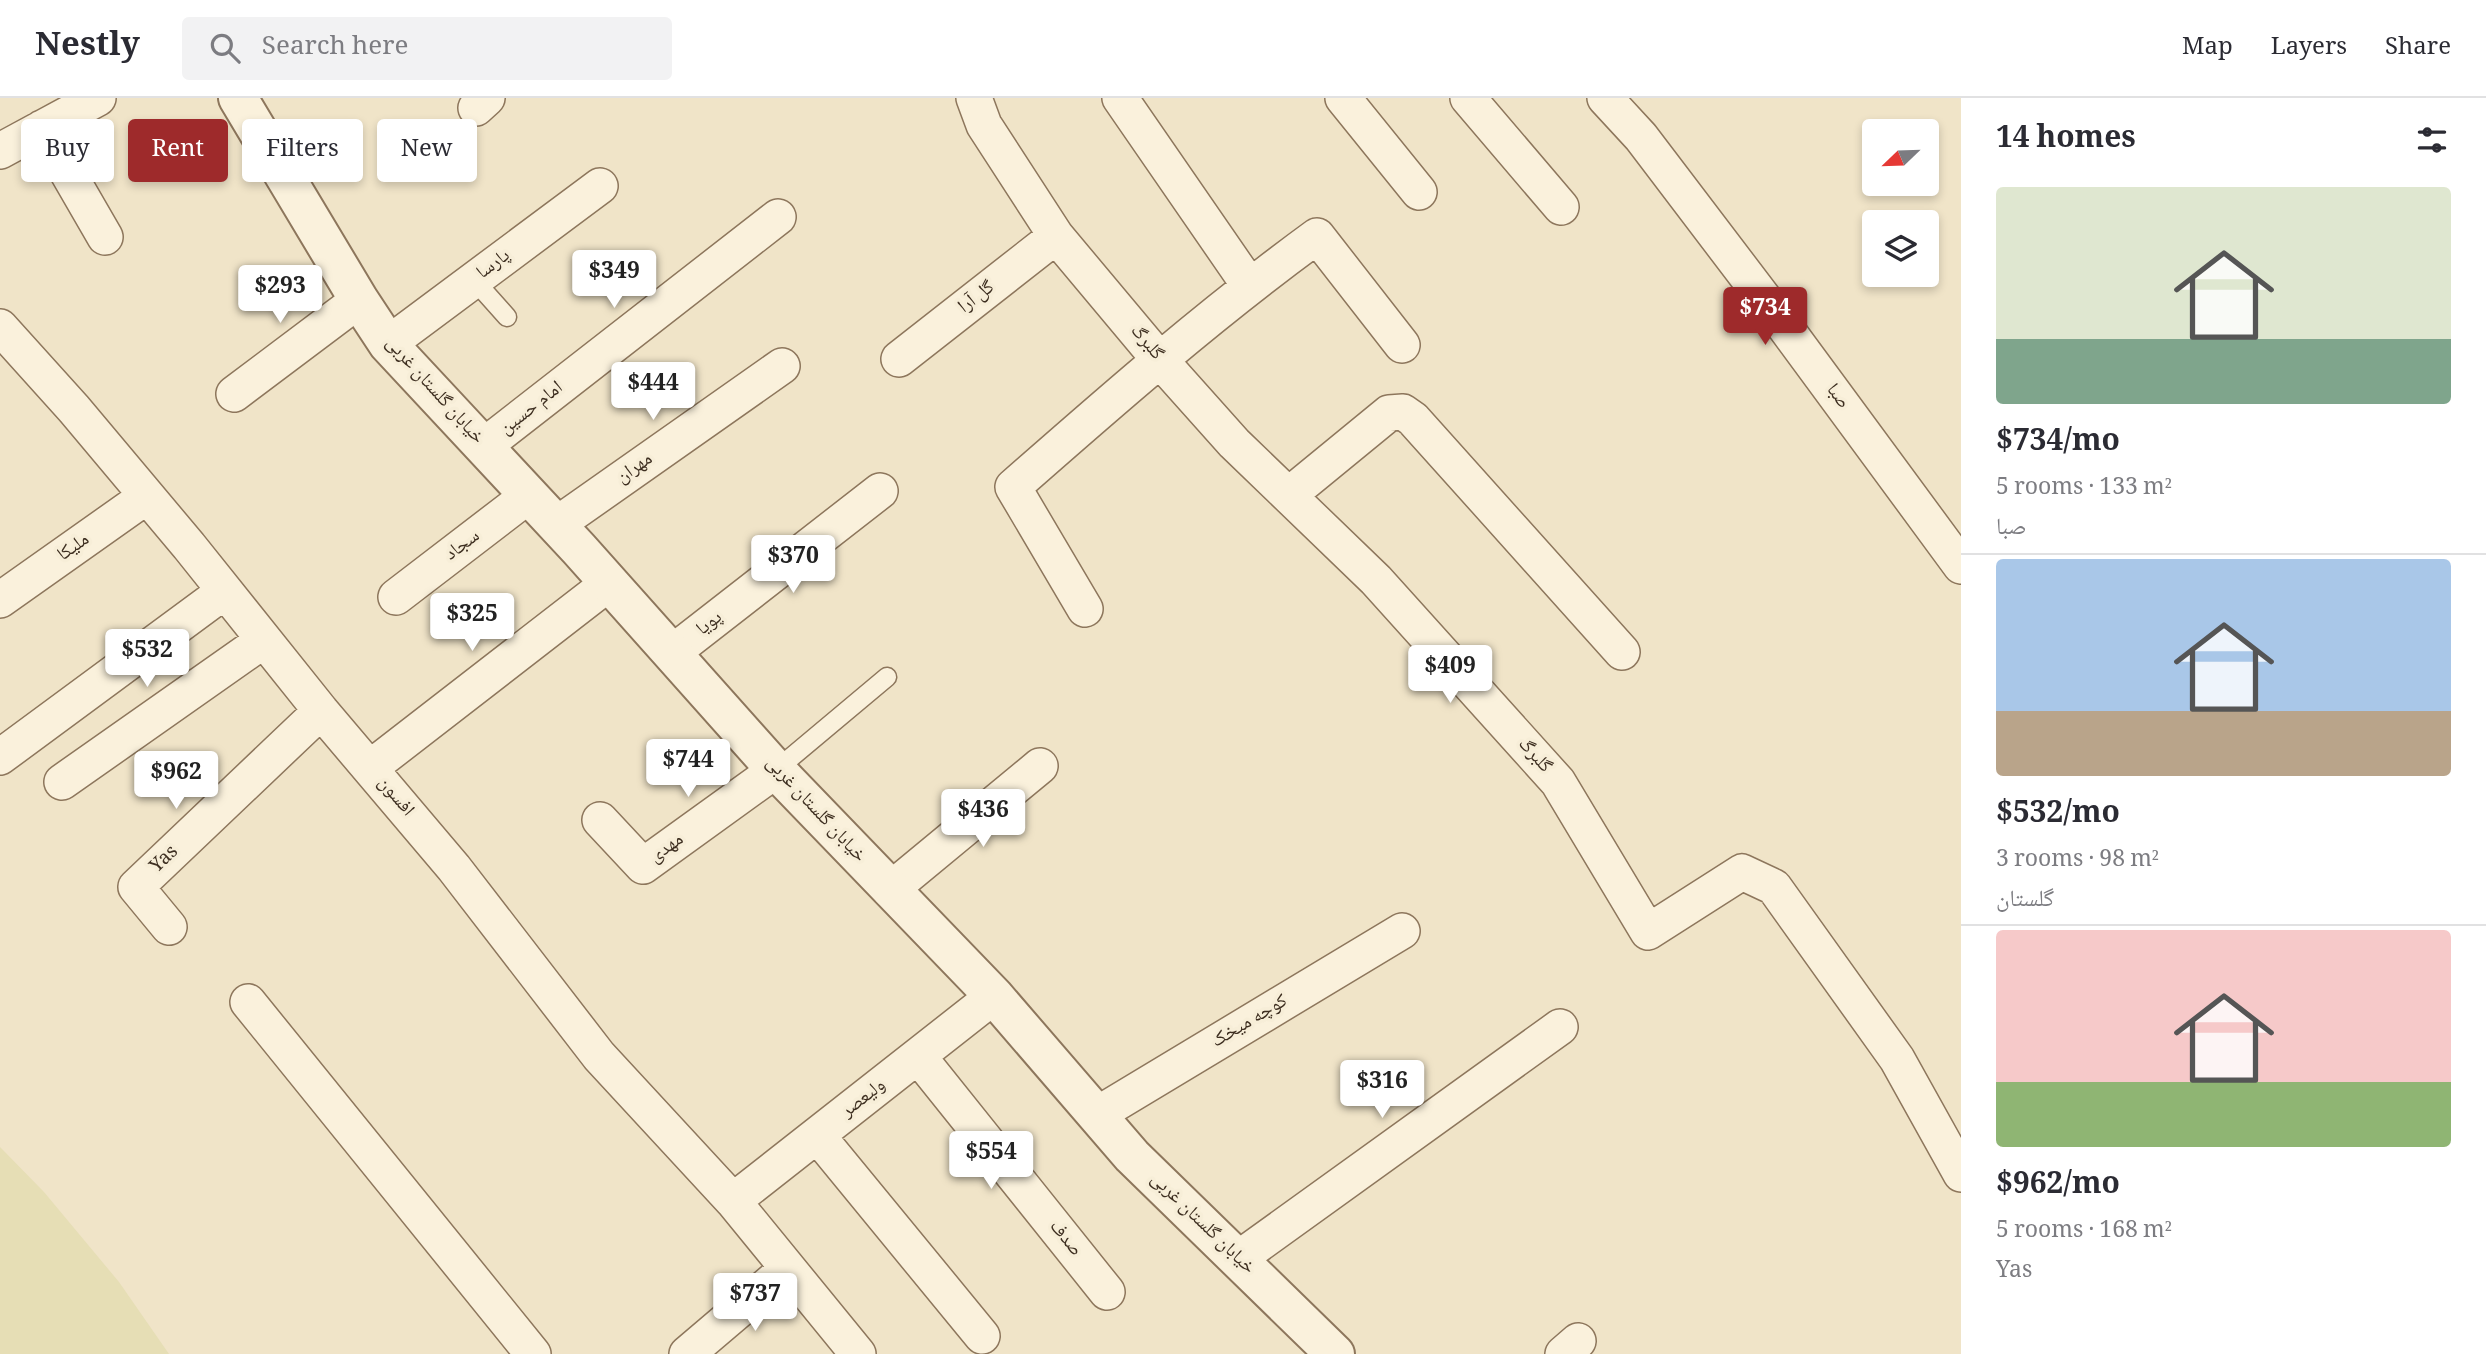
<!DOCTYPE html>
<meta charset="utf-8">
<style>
body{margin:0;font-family:Georgia,"Noto Naskh Arabic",serif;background:#f2f2f3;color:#2b2b33;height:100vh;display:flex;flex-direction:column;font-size:26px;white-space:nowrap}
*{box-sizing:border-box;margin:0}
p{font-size:23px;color:#7c7c81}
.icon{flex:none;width:38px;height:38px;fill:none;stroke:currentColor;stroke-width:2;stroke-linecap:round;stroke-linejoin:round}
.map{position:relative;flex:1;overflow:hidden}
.panel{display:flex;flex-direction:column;background:#fff;width:525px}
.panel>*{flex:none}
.top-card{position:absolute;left:21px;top:21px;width:665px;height:63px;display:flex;gap:14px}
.needle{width:46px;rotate:247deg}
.fabs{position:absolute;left:1862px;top:21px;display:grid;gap:14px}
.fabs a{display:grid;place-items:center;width:77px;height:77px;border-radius:7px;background:#fff;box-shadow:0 4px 10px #0003;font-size:35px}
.price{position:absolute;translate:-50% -60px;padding:0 16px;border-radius:7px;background:#fff;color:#222;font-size:23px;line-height:46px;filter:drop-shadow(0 2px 4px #0008)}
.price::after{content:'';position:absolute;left:50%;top:42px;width:21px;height:16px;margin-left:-10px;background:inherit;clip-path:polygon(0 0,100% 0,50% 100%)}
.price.selected{background:#9e2a2b;color:#fff}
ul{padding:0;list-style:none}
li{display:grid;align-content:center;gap:14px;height:371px;padding:0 35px}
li+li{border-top:2px solid #e1e1e2}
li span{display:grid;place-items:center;height:217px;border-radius:7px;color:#555}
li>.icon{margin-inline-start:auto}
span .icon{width:126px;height:126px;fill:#fffc;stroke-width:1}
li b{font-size:30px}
h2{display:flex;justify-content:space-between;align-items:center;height:84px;padding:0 35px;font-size:30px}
.pill{padding:0 24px;border-radius:7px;background:#fff;box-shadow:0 4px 10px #0003;font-size:24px;line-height:63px}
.pill.selected{background:#9e2a2b;color:#fff}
header{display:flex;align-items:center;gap:42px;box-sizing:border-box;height:98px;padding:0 35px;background:#fff;border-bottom:2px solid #e1e1e2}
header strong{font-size:33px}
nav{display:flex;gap:38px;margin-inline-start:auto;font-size:24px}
.search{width:490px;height:63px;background:#f2f2f3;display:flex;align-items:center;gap:18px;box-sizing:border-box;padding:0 24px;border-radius:7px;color:#7c7c81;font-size:26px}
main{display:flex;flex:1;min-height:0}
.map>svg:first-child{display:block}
.farmland{fill:#e6deb5}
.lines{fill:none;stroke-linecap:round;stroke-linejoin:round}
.service-casing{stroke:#8d765c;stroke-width:21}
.minor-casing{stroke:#8d765c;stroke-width:38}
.tertiary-casing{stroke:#8d765c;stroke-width:42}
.service{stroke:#faf1dc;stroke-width:18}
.minor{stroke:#faf1dc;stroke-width:35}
.tertiary{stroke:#faf1dc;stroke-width:38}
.labels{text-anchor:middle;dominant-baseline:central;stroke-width:7;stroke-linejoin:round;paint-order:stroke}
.street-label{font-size:19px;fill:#3d2e20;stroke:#f7eed8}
</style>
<header>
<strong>Nestly</strong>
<div class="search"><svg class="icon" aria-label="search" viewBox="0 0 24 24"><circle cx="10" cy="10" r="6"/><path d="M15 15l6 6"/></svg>Search here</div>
<nav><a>Map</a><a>Layers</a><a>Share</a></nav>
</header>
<main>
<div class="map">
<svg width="1961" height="1256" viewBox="0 0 1961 1256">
<rect width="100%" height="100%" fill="#f0e4c8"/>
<!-- farmland -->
<path class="farmland" d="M0,1049L44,1094L119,1184L169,1256H0Z"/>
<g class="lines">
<defs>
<path id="service" d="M474,182L507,219
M776,672L887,579"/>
<path id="minor" d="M974,0L984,27L1056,138L1159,261L1234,345L1376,482L1558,684L1648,834L1742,774L1774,789L1897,961L1961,1076
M1120,0L1249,187
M1343,0L1419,94
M1468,0L1561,109
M1605,0L1641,39L1774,214L1961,468
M476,10L487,0
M42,30L105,139
M0,53L98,0
M0,229L74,311L189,448L321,613L454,770L599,958L733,1103L858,1256
M388,246L600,88
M899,261L1056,138
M234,296L359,202
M484,348L778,119
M1289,397L1389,315L1403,314L1413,321L1622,554
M556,427L782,268
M396,499L529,397
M0,502L147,398
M1085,511L1013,389C1112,302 1210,216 1317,138L1402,247
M672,555L880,393
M0,659L225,493
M370,670L609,485
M62,684L264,542
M600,722L643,768L776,672
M890,792L1040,668
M169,829L136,789L321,613
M248,904L533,1256
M918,958L1107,1194
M1098,1016L1402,833
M817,1037L982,1238
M733,1103L994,898
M1238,1161L1560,929
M687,1256L787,1171
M1563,1256L1578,1243"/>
<path id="tertiary" d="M238,0L359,202L388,246L579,451L776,672L994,898L1132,1058L1335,1256"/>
</defs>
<!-- service casing -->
<use href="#service" class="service-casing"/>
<!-- minor casing -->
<use href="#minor" class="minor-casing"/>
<!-- tertiary casing -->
<use href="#tertiary" class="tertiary-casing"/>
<!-- service -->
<use href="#service" class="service"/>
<!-- minor -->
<use href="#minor" class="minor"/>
<!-- tertiary -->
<use href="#tertiary" class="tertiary"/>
</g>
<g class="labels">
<!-- street labels -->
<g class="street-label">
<text transform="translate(494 167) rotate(-37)">پارسا</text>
<text transform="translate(977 200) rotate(-38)">گل آرا</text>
<text transform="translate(1146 245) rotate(50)">گلبرگ</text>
<text transform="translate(434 293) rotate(48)">خیابان گلستان غربی</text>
<text transform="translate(1837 299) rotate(54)">صبا</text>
<text transform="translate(532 311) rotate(-38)">امام حسین</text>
<text transform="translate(635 371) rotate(-35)">مهران</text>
<text transform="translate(463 448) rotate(-37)">سجاد</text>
<text transform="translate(74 450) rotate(-35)">ملیکا</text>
<text transform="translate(710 526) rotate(-38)">پویا</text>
<text transform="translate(1534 658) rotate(48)">گلبرگ</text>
<text transform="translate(395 699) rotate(50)">افسون</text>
<text transform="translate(815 712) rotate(47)">خیابان گلستان غربی</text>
<text transform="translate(667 751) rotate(-36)">مهدی</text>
<text transform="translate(165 762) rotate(-44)">Yas</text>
<text transform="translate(1250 924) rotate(-31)">کوچه میخک</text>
<text transform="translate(864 1001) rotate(-38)">ولیعصر</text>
<text transform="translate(1202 1126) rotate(44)">خیابان گلستان غربی</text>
<text transform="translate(1065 1141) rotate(51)">صدف</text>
</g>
</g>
</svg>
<div class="fabs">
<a><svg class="needle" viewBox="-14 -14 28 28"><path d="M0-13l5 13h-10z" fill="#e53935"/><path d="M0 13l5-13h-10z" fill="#7c7c81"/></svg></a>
<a><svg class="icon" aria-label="layers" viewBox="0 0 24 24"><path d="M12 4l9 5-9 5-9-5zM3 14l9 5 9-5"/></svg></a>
</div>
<b class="price" style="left:614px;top:212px">$349</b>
<b class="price" style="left:280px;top:227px">$293</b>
<b class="price selected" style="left:1765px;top:249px">$734</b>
<b class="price" style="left:653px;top:324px">$444</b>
<b class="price" style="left:793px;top:497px">$370</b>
<b class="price" style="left:472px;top:555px">$325</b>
<b class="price" style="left:147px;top:591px">$532</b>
<b class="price" style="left:1450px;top:607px">$409</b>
<b class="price" style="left:688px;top:701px">$744</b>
<b class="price" style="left:176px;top:713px">$962</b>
<b class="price" style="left:983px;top:751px">$436</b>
<b class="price" style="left:1382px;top:1022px">$316</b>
<b class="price" style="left:991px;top:1093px">$554</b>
<b class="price" style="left:755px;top:1235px">$737</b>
<div class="top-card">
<a class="pill">Buy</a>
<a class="pill selected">Rent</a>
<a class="pill">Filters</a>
<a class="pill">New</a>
</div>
</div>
<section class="panel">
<h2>14 homes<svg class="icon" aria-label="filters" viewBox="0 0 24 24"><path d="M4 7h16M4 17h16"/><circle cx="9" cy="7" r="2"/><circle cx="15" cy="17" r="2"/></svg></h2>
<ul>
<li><span style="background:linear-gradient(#dfe7d0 70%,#7fa58c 0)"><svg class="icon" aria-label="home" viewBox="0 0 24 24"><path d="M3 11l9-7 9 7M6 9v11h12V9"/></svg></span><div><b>$734/mo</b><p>5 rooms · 133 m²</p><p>صبا</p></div></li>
<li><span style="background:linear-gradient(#a9c7e8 70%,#b9a48a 0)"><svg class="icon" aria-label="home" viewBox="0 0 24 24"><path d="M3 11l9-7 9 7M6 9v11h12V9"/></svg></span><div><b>$532/mo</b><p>3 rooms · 98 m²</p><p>گلستان</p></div></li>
<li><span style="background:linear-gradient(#f6c9c9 70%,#8fb573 0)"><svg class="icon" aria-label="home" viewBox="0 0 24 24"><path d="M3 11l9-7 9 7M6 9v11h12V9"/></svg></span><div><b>$962/mo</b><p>5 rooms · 168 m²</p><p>Yas</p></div></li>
</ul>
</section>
</main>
